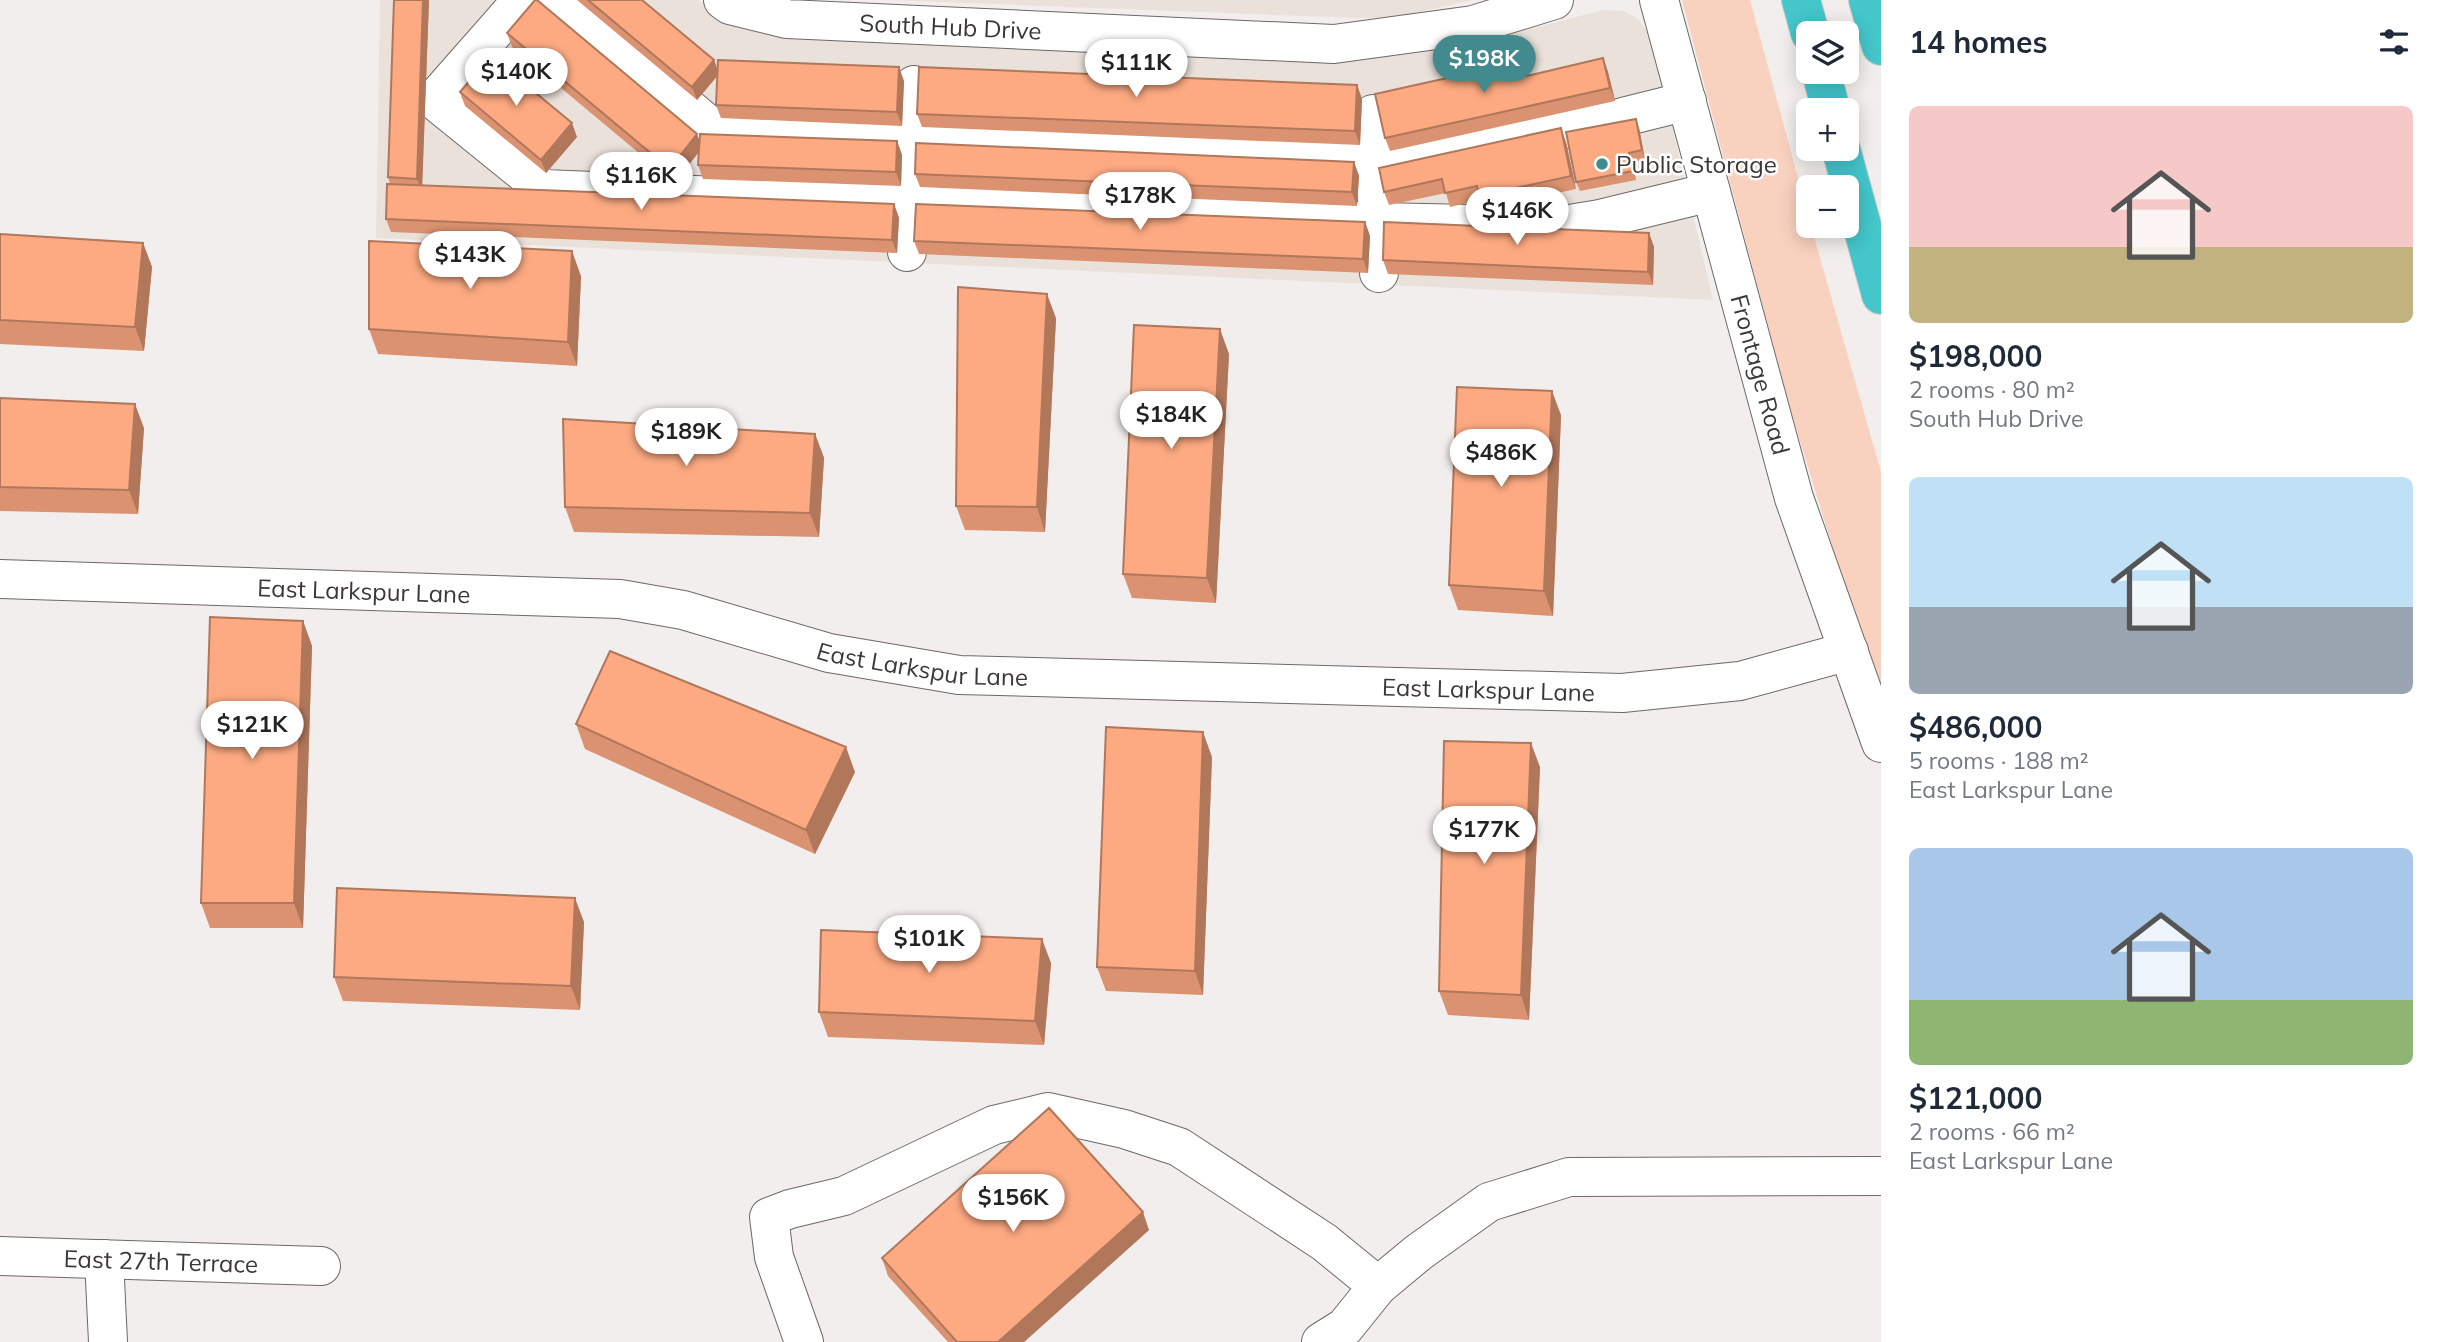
<!DOCTYPE html>
<meta charset="utf-8">
<style>
body{margin:0;font-family:Mulish,sans-serif;background:#f2f2f3;color:#1f2937;height:100vh;display:flex;flex-direction:column;font-size:26px;white-space:nowrap}
*{box-sizing:border-box;margin:0}
p{font-size:23px;color:#747a83}
.icon{flex:none;width:38px;height:38px;fill:none;stroke:currentColor;stroke-width:2;stroke-linecap:round;stroke-linejoin:round}
.map{position:relative;flex:1;overflow:hidden}
.drawer{display:flex;flex-direction:column;background:#fff;width:560px}
.drawer>*{flex:none}
.controls{position:absolute;left:1796px;top:21px;display:grid;gap:14px}
.controls a{display:grid;place-items:center;width:63px;height:63px;border-radius:10px;background:#fff;box-shadow:0 4px 18px #0003;font-size:35px}
.price{position:absolute;translate:-50% -60px;padding:0 16px;border-radius:24px;background:#fff;color:#222;font-size:23px;line-height:46px;filter:drop-shadow(0 2px 4px #0008)}
.price::after{content:'';position:absolute;left:50%;top:42px;width:21px;height:16px;margin-left:-10px;background:inherit;clip-path:polygon(0 0,100% 0,50% 100%)}
.price.selected{background:#428a8d;color:#fff}
ul{padding:0;list-style:none}
li{display:grid;align-content:center;gap:14px;height:371px;padding:0 28px}
li span{display:grid;place-items:center;height:217px;border-radius:10px;color:#555}
li>.icon{margin-inline-start:auto}
span .icon{width:126px;height:126px;fill:#fffc;stroke-width:1}
li b{font-size:30px}
h2{display:flex;justify-content:space-between;align-items:center;height:84px;padding:0 28px;font-size:30px}
main{display:flex;flex:1;min-height:0}
.map>svg:first-child{display:block}
.built{fill:#ebe1db}
.green{fill:#f9d1bf}
.lines{fill:none;stroke-linecap:round;stroke-linejoin:round}
.minor-casing{stroke:#6c6967;stroke-width:40}
.highway-casing{stroke:#cccbcb;stroke-width:40}
.minor{stroke:#fff;stroke-width:38}
.highway{stroke:#44c6cb;stroke-width:38}
.wall{fill:#da9270}
.shaded-wall{fill:#b1775b}
.building{fill:#fdaa82;stroke:#b1775b;stroke-width:2}
.poi-dot{fill:#428a8d;stroke:#fff;stroke-width:2.5}
.labels{text-anchor:middle;dominant-baseline:central;stroke-width:5;stroke-linejoin:round;paint-order:stroke}
.street-label{font-size:24px;fill:#3a3837;stroke:#fff}
.poi-label{font-size:24px;fill:#3a3837;stroke:#fff;text-anchor:start}
</style>
<main>
<div class="map">
<svg width="1881" height="1342" viewBox="0 0 1881 1342">
<rect width="100%" height="100%" fill="#f2eeed"/>
<!-- built -->
<path class="built" d="M380,0H698L732,20L1357,58L1417,53L1479,42L1603,10L1624,11L1638,19L1651,36L1713,300L376,238Z
M889,0H1472L1397,17L1357,18Z"/>
<!-- green -->
<path class="green" d="M1682,0H1750L1808,215V226H1811L1881,472V704L1788,402Z"/>
<g class="lines">
<defs>
<g id="minor">
<path d="M522,0L434,100L544,189L1380,222L1557,226L1600,219L1711,192"/>
<path d="M560,0L717,132L911,142L1361,159L1387,165L1623,117L1687,101"/>
<path id="s1" d="M723,0L730,5L787,19L1334,44L1473,25L1554,0"/>
<path id="s2" d="M1659,0L1794,498L1881,743"/>
<path d="M1373,114C1374,167 1380,219 1379,273"/>
<path d="M907,252L914,85"/>
<path id="s3" d="M0,579L620,599L683,610L829,653L959,675L1622,693L1740,681L1849,651"/>
<path id="s4" d="M0,1256L321,1266"/>
<path d="M104,1259L108,1342"/>
<path d="M804,1342L774,1257L769,1217L790,1209L844,1196L994,1125L1048,1112L1124,1129L1179,1147L1324,1242L1378,1286"/>
<path d="M1321,1342L1345,1327L1378,1286L1419,1252L1489,1202L1569,1177L1881,1176"/>
</g>
<path id="highway" d="M1801,0L1810,33
M1868,0L1881,46
M1821,72L1831,110
M1841,149L1881,295"/>
</defs>
<!-- minor casing -->
<use href="#minor" class="minor-casing"/>
<!-- highway casing -->
<use href="#highway" class="highway-casing"/>
<!-- minor -->
<use href="#minor" class="minor"/>
<!-- highway -->
<use href="#highway" class="highway"/>
</g>
<!-- wall -->
<path class="wall" d="M429,0L422,185L894,204L899,218L897,253L391,232L386,219L390,184L388,177Z
M577,0H642L714,60L717,69L904,81L902,126L721,118L716,105L717,76L697,100Z
M507,33L697,134L699,140L897,141L902,155L901,186L703,179L698,165L699,152L683,172L679,169L670,179L512,47Z
M1603,58L1608,72L1615,101L1390,151L1385,138L1529,75Z
M1357,85L1362,99L1360,145L922,127L917,114Z
M460,92L577,137L546,173L465,106Z
M1639,128L1645,160L1632,162L1636,180L1580,191L1576,182Z
M1566,142L1576,189L1483,209L1480,200L1450,207L1446,193L1389,205L1384,192Z
M1354,162L1359,176L1357,206L920,187L915,174Z
M1365,222L1370,236L1368,273L919,254L914,241Z
M1649,233L1654,247L1653,285L1388,274L1383,260Z
M0,234L143,243L152,267L144,351L0,344Z
M581,276L577,366L378,354L369,329Z
M1056,318L1045,532L965,530L956,506Z
M1229,354L1216,603L1132,598L1123,574Z
M0,398L144,428L138,514L0,511Z
M1561,415L1553,616L1458,610L1449,585Z
M815,434L824,458L819,537L574,532L565,507Z
M303,621L312,646L303,928H210L201,903Z
M576,724L855,772L815,854L585,749Z
M1212,757L1203,995L1106,991L1097,967Z
M1540,767L1529,1020L1448,1015L1439,991Z
M584,922L580,1010L343,1001L334,977Z
M1051,963L1044,1045L828,1037L819,1012Z
M1149,1230L1024,1342H948L888,1276L882,1258Z"/>
<!-- shaded-wall -->
<path class="shaded-wall" d="M423,0H429L422,192L417,179Z
M1603,58L1608,72L1615,101L1610,88Z
M714,60L719,74L697,100L692,87Z
M899,67L904,81L902,126L897,112Z
M1357,85L1362,99L1360,145L1355,131Z
M1636,119L1639,128L1645,160L1642,150Z
M572,123L577,137L546,173L541,160Z
M1561,128L1566,142L1576,189L1571,176Z
M697,134L702,148L683,172L678,158Z
M897,141L902,155L901,186L896,172Z
M1629,153L1632,162L1636,180L1633,171Z
M674,155L679,169L670,179L665,165Z
M1354,162L1359,176L1357,206L1352,192Z
M894,204L899,218L897,253L892,240Z
M1365,222L1370,236L1368,273L1363,259Z
M1649,233L1654,247L1653,285L1648,272Z
M143,243L152,267L144,351L135,327Z
M572,251L581,276L577,366L568,342Z
M1047,294L1056,318L1045,532L1037,507Z
M1220,329L1229,354L1216,603L1207,578Z
M1552,391L1561,415L1553,616L1544,591Z
M135,404L144,428L138,514L129,490Z
M815,434L824,458L819,537L810,513Z
M303,621L312,646L303,928L294,903Z
M1203,732L1212,757L1203,995L1195,971Z
M1531,743L1540,767L1529,1020L1521,995Z
M846,747L855,772L815,854L806,830Z
M575,898L584,922L580,1010L571,986Z
M1042,939L1051,963L1044,1045L1035,1021Z
M1143,1212L1149,1230L1024,1342H998Z"/>
<!-- building -->
<path class="building" d="M394,0H423L417,179L388,177Z
M535,0H537L697,134L678,158L674,155L665,165L507,33Z
M588,0H642L714,60L692,87Z
M491,56L572,123L541,160L460,92Z
M1603,58L1610,88L1385,138L1375,94L1524,61L1527,76Z
M718,60L899,67L897,112L716,105Z
M919,67L1357,85L1355,131L917,114Z
M1636,119L1642,150L1629,153L1633,171L1576,182L1566,132Z
M1561,128L1571,176L1479,196L1477,186L1445,193L1442,179L1384,192L1379,168Z
M700,134L897,141L896,172L698,165Z
M916,143L1354,162L1352,192L915,174Z
M387,184L894,204L892,240L386,219Z
M916,204L1365,222L1363,259L914,241Z
M1384,222L1649,233L1648,272L1383,260Z
M0,234L143,243L135,327L0,320Z
M369,241L572,251L568,342L369,329Z
M958,287L1047,294L1037,507L956,506Z
M1134,325L1220,329L1207,578L1123,574Z
M1457,387L1552,391L1544,591L1449,585Z
M0,398L135,404L129,490L0,487Z
M563,419L815,434L810,513L565,507Z
M210,617L303,621L294,903H201Z
M610,651L846,747L806,830L576,724Z
M1106,727L1203,732L1195,971L1097,967Z
M1444,741L1531,743L1521,995L1439,991Z
M337,888L575,898L571,986L334,977Z
M821,930L1042,939L1035,1021L819,1012Z
M1049,1108L1143,1212L998,1342H957L882,1258Z"/>
<!-- markers -->
<circle class="poi-dot" cx="1602" cy="164" r="7"/>
<g class="labels">
<!-- street labels -->
<g class="street-label">
<text stroke="none"><textPath href="#s1" startOffset="231">South Hub Drive</textPath></text>
<text stroke="none"><textPath href="#s2" startOffset="388">Frontage Road</textPath></text>
<text stroke="none"><textPath href="#s3" startOffset="364">East Larkspur Lane</textPath></text>
<text stroke="none"><textPath href="#s3" startOffset="931">East Larkspur Lane</textPath></text>
<text stroke="none"><textPath href="#s3" startOffset="1498">East Larkspur Lane</textPath></text>
<text stroke="none"><textPath href="#s4" startOffset="161">East 27th Terrace</textPath></text>
</g>
<!-- poi labels -->
<g class="poi-label">
<text x="1616" y="164">Public Storage</text>
</g>
</g>
</svg>
<div class="controls">
<a><svg class="icon" aria-label="layers" viewBox="0 0 24 24"><path d="M12 4l9 5-9 5-9-5zM3 14l9 5 9-5"/></svg></a>
<a>+</a>
<a>−</a>
</div>
<b class="price selected" style="left:1484px;top:95px">$198K</b>
<b class="price" style="left:1136px;top:99px">$111K</b>
<b class="price" style="left:516px;top:108px">$140K</b>
<b class="price" style="left:641px;top:212px">$116K</b>
<b class="price" style="left:1140px;top:232px">$178K</b>
<b class="price" style="left:1517px;top:247px">$146K</b>
<b class="price" style="left:470px;top:291px">$143K</b>
<b class="price" style="left:1171px;top:451px">$184K</b>
<b class="price" style="left:686px;top:468px">$189K</b>
<b class="price" style="left:1501px;top:489px">$486K</b>
<b class="price" style="left:252px;top:761px">$121K</b>
<b class="price" style="left:1484px;top:866px">$177K</b>
<b class="price" style="left:929px;top:975px">$101K</b>
<b class="price" style="left:1013px;top:1234px">$156K</b>
</div>
<section class="drawer">
<h2>14 homes<svg class="icon" aria-label="filters" viewBox="0 0 24 24"><path d="M4 7h16M4 17h16"/><circle cx="9" cy="7" r="2"/><circle cx="15" cy="17" r="2"/></svg></h2>
<ul>
<li><span style="background:linear-gradient(#f6c9c9 65%,#c2b280 0)"><svg class="icon" aria-label="home" viewBox="0 0 24 24"><path d="M3 11l9-7 9 7M6 9v11h12V9"/></svg></span><div><b>$198,000</b><p>2 rooms · 80 m²</p><p>South Hub Drive</p></div></li>
<li><span style="background:linear-gradient(#bfe0f5 60%,#9aa5b1 0)"><svg class="icon" aria-label="home" viewBox="0 0 24 24"><path d="M3 11l9-7 9 7M6 9v11h12V9"/></svg></span><div><b>$486,000</b><p>5 rooms · 188 m²</p><p>East Larkspur Lane</p></div></li>
<li><span style="background:linear-gradient(#a9c7e8 70%,#8fb573 0)"><svg class="icon" aria-label="home" viewBox="0 0 24 24"><path d="M3 11l9-7 9 7M6 9v11h12V9"/></svg></span><div><b>$121,000</b><p>2 rooms · 66 m²</p><p>East Larkspur Lane</p></div></li>
</ul>
</section>
</main>
